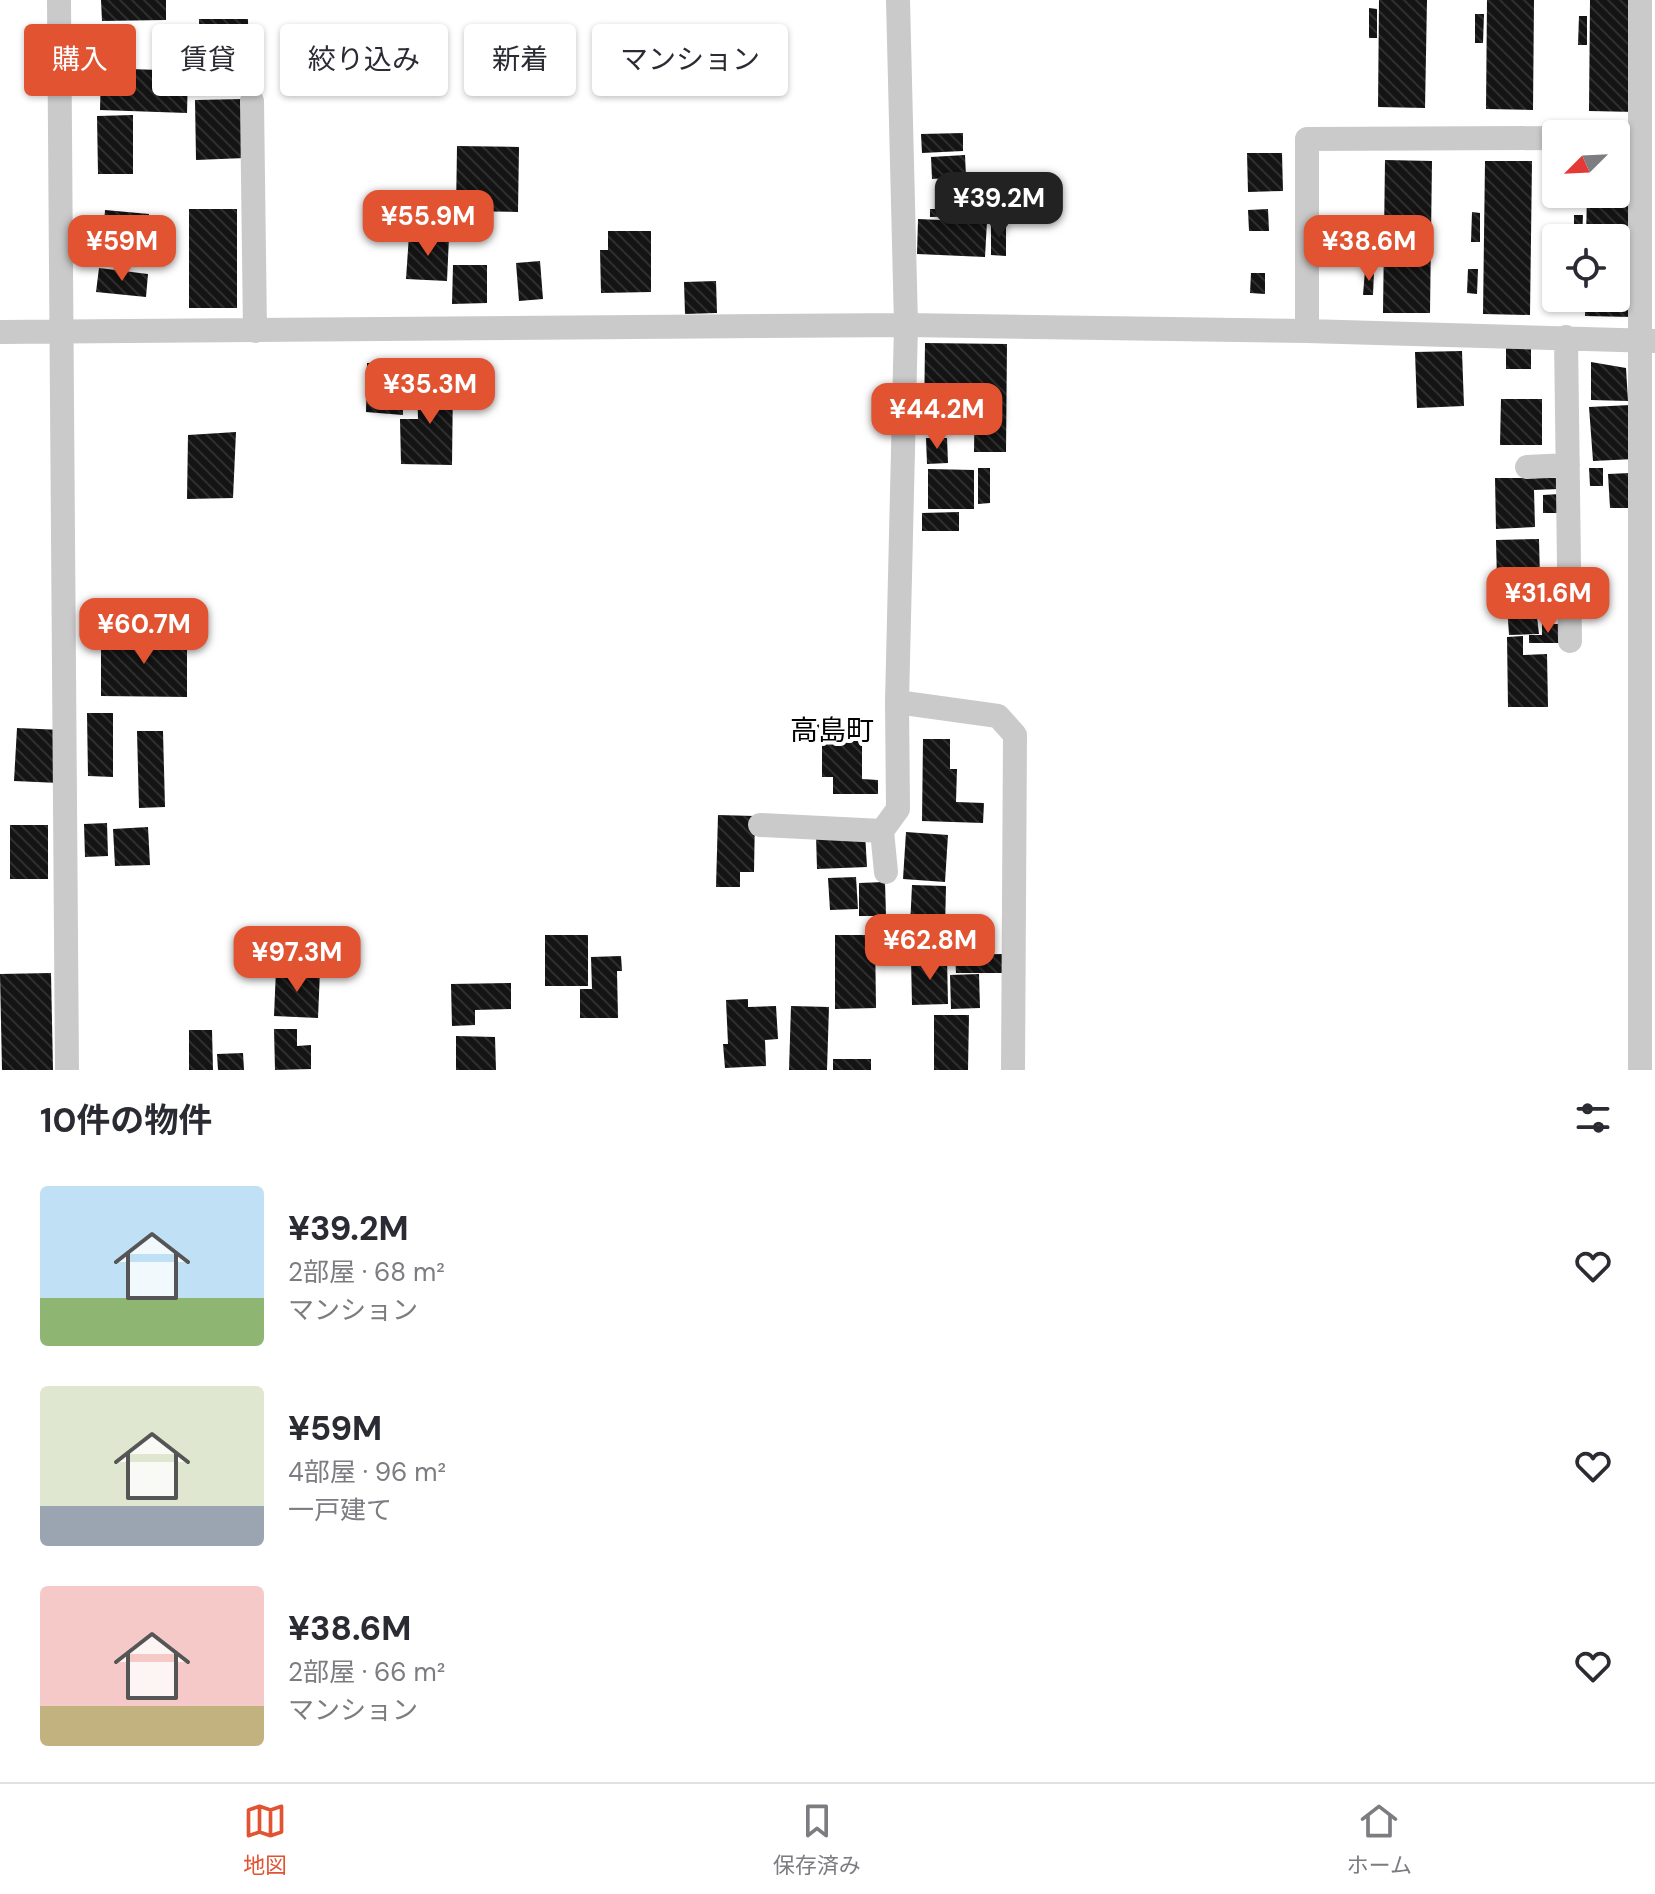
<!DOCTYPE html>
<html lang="ja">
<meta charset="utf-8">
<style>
body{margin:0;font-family:"DM Sans","Noto Sans JP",sans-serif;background:#f2f2f3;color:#2b2b33;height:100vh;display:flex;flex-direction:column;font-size:30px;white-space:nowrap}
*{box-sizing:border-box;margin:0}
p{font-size:26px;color:#7c7c81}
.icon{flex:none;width:44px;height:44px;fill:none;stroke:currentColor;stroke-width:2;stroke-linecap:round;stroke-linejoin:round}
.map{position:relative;height:1070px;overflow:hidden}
.panel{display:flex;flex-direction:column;background:#fff;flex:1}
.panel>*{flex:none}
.banner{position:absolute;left:24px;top:24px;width:800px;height:72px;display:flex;gap:16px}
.needle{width:52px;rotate:246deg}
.fabs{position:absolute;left:1542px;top:120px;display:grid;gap:16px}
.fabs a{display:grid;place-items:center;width:88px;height:88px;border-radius:8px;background:#fff;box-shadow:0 2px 6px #0004;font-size:40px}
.price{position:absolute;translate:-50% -68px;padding:0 18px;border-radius:16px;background:#e25332;color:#fff;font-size:26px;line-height:52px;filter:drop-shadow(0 2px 4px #0008)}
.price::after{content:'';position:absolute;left:50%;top:48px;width:24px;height:18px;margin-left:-12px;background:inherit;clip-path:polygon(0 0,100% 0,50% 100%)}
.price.on{background:#222;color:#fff}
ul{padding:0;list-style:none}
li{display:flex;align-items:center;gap:24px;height:200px;padding:0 40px}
li span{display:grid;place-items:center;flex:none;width:224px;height:160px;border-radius:8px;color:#555}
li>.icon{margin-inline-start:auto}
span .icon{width:96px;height:96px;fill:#fffc;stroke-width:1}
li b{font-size:34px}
h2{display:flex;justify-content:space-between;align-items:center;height:96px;padding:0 40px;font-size:34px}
.tag{padding:0 28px;border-radius:8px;background:#fff;box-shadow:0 2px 6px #0004;font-size:28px;line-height:72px}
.tag.on{background:#e25332;color:#fff}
.dock{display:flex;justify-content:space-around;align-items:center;height:112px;border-top:2px solid #e1e1e2;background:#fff;font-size:22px;color:#7c7c81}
.dock a{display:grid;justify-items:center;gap:4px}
.dock .on{color:#e25332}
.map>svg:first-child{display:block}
.building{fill:url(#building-back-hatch)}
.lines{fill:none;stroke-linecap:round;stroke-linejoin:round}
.minor{stroke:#cacaca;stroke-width:24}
.labels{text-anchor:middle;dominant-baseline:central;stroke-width:8;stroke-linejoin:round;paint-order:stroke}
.quarter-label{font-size:28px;fill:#000;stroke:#fff}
</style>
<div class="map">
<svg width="1655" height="1070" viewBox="0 0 1655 1070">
<defs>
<pattern id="building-back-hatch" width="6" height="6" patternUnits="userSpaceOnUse" patternTransform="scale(2)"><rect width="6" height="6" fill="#141414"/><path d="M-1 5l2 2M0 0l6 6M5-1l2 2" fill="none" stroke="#2e2e2e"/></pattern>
</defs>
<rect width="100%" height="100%" fill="#fff"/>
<!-- building -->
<path class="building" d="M101,0H166V20L102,21Z
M1379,0H1427L1425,108L1378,107Z
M1487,0H1534L1533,110L1486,109Z
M1590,0H1637L1636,112L1589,111Z
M1369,8L1377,9V38H1369Z
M1475,14H1484L1483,43H1475Z
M1579,16H1587V45H1578Z
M199,19H248L249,78L200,79Z
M101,68L188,71L187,113L100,110Z
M244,99L245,158L196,160L195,100Z
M133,115V174H98L97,116Z
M963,133V151L922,153L921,134Z
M457,146L519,147L518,212L456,211Z
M1247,153H1282L1283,191L1248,192Z
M965,155L966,177L932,179L931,157Z
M1385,160L1432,161L1430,313H1383Z
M1485,161H1532L1530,315L1483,314Z
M1616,164H1634L1632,317L1585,316V298H1616V238H1586L1587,194H1616Z
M975,192V216L930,217V209H937L936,193Z
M982,194H1005V221H982Z
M189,209H237V308H189Z
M1268,209L1269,231H1249L1248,210Z
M105,210L149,214L147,241L103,238Z
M1472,212L1480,213V242H1471Z
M1574,215H1583L1582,238H1574Z
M1367,216H1374V245H1366Z
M918,219L987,222L985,257L917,254Z
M991,224H1006V256L991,255Z
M608,231H651V292L601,293L600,250H608Z
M409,235L449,237L447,281L406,279Z
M540,261L543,299L519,301L516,263Z
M453,265H487V303L452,304Z
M99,268L148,274L146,297L96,292Z
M1468,269H1478L1477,294L1467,293Z
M1365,270L1374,271L1373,295H1363Z
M1251,273H1265V294L1250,293Z
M716,281L717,313L685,314L684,282Z
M925,343L1007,344L1006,452H974L975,385L958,384V422H924Z
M1531,344V369H1506V345Z
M1462,351L1464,406L1417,408L1415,352Z
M402,362L403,415L366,412L367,363Z
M1591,362L1626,368L1628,401L1591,400Z
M417,381H453L452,465L401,464L400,419H418Z
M1501,399H1542V445H1500Z
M1631,405L1634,459L1593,461L1589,407Z
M236,432L233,498L187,499L188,435Z
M926,438H947L948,463L927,464Z
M978,468H990V503L978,504Z
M1589,468H1603V486H1590Z
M928,469L974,470V509H928Z
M1630,473L1631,508H1610L1608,474Z
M1495,478H1557L1559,489L1534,490L1535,527L1496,529Z
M1560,494L1561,513H1543V495Z
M959,512V531H922V513Z
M1539,539L1540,580L1497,581L1496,540Z
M1506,590L1534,591L1539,634L1509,635Z
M1542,624H1562V643H1529V635H1542Z
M101,636L187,637V697L101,696Z
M1523,636V655L1547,654L1548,707H1508L1507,637Z
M87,713H113V777L88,776Z
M817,724H862V779L878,780V794H833V777H822V743H817Z
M17,728L62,730L59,783L14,781Z
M137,731H163L165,807L139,808Z
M923,739H950V769H957L956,802L984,803L983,823L922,821Z
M718,815L755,816L754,872H740V887H716Z
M107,823L108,856L85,857L84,824Z
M10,825H48V879H10Z
M148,827L150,865L115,866L113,829Z
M906,832L948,835L945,882L903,879Z
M865,833L867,867L817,869L816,835Z
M856,877L858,909L830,910L828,878Z
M885,882L886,916H859V883Z
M912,885L946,886L945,929L910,927Z
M545,935H588V986H545Z
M835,935H875L876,1008L835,1009Z
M1002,954L1003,973H956L955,955Z
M621,956L622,971H617L618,1018H580V989H592L591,957Z
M947,958L948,1004L912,1005L911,959Z
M276,969L320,971L318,1018L274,1016Z
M51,973L53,1070H2L0,974Z
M979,974L980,1008L951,1009L950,975Z
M511,983V1009L475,1010V1025L452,1026L451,984Z
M748,999V1007L776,1006L778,1039L765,1040L766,1066L725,1068L723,1044H728L726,1000Z
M791,1006L829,1007L827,1070H789Z
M934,1015H969L968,1070H934Z
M274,1029H297V1046L311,1045V1069L275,1070Z
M189,1030H212L213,1070H189Z
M456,1036L495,1037L496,1070H456Z
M243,1053L244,1070H218L217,1054Z
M833,1059H871V1070H833Z"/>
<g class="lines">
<!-- minor -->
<path class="minor" d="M59,0L67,1070
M898,0L906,325L897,702L998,716L1015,735L1013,1070
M252,101L255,331
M1307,331V139L1556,138
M0,332L906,325L1307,331L1655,341
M1566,337L1570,641
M1527,467L1568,465
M760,825L882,831
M886,872L882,831L898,809L897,702
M1640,1070V0"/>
</g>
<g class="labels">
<!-- quarter labels -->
<g class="quarter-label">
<text x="832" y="730">高島町</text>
</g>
</g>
</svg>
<div class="fabs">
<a><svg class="needle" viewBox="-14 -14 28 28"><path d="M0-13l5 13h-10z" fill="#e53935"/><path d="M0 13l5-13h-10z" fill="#7c7c81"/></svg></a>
<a><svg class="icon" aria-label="locate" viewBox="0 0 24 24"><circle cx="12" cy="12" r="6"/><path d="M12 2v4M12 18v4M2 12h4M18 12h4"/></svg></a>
</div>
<b class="price on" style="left:999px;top:240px">¥39.2M</b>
<b class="price" style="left:428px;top:258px">¥55.9M</b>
<b class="price" style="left:122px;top:283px">¥59M</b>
<b class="price" style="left:1369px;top:283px">¥38.6M</b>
<b class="price" style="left:430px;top:426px">¥35.3M</b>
<b class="price" style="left:937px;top:451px">¥44.2M</b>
<b class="price" style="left:1548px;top:635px">¥31.6M</b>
<b class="price" style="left:144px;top:666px">¥60.7M</b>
<b class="price" style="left:930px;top:982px">¥62.8M</b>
<b class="price" style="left:297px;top:994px">¥97.3M</b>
<div class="banner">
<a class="tag on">購入</a>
<a class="tag">賃貸</a>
<a class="tag">絞り込み</a>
<a class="tag">新着</a>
<a class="tag">マンション</a>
</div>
</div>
<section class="panel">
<h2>10件の物件<svg class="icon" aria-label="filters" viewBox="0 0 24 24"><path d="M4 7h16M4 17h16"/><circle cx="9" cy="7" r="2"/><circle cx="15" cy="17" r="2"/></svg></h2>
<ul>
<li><span style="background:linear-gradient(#bfe0f5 70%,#8fb573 0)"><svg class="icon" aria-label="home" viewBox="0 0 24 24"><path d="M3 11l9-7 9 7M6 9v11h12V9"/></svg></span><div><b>¥39.2M</b><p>2部屋 · 68 m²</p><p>マンション</p></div><svg class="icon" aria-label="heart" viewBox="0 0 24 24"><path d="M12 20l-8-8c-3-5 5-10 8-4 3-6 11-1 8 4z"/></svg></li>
<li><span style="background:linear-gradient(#dfe7d0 75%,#9aa5b1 0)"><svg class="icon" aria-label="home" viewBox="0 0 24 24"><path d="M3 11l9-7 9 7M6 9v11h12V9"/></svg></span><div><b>¥59M</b><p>4部屋 · 96 m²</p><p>一戸建て</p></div><svg class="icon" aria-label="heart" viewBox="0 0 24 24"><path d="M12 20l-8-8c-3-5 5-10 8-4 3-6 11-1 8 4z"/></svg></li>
<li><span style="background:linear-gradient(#f6c9c9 75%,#c2b280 0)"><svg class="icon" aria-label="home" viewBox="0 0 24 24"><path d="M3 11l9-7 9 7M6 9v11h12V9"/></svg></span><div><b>¥38.6M</b><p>2部屋 · 66 m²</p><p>マンション</p></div><svg class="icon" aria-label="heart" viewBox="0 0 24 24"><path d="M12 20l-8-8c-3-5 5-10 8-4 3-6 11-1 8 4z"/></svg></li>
</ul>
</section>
<nav class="dock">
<a class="on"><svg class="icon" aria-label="map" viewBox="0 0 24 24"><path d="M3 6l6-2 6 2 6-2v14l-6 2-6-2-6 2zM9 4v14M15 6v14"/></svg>地図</a>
<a><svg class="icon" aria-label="saved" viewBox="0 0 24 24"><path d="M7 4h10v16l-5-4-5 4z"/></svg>保存済み</a>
<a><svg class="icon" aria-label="home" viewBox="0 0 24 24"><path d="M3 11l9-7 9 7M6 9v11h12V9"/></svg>ホーム</a>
</nav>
